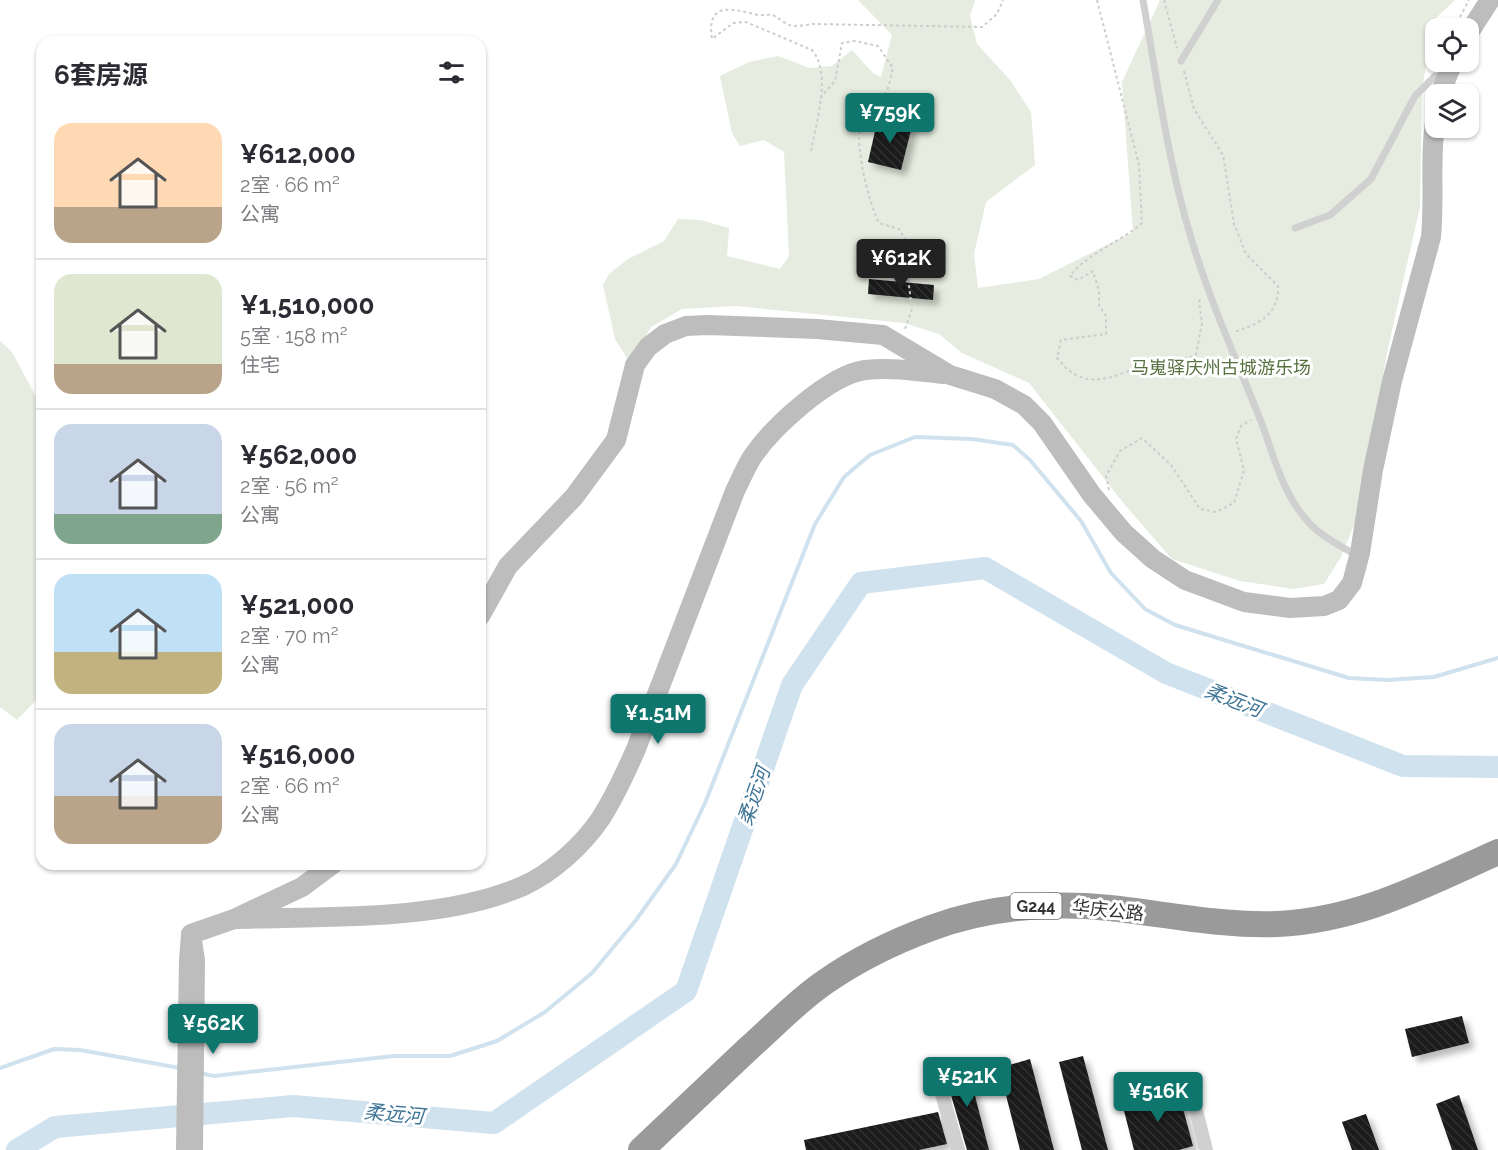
<!DOCTYPE html>
<html lang="zh">
<meta charset="utf-8">
<style>
body{margin:0;font-family:Raleway,"Noto Sans SC",sans-serif;background:#f7f7f7;color:#2b2b33;height:100vh;display:flex;flex-direction:column;font-size:22px;white-space:nowrap}
*{box-sizing:border-box;margin:0}
p{font-size:20px;color:#7c7c81}
.icon{flex:none;width:33px;height:33px;fill:none;stroke:currentColor;stroke-width:2;stroke-linecap:round;stroke-linejoin:round}
.map{position:relative;flex:1;overflow:hidden}
.drawer{position:absolute;left:36px;top:36px;width:450px;height:834px;display:flex;flex-direction:column;background:#fff;border-radius:18px;box-shadow:0 2px 4px #0004}
.drawer>*{flex:none}
.fabs{position:absolute;left:1425px;top:18px;display:grid;gap:12px}
.fabs a{display:grid;place-items:center;width:54px;height:54px;border-radius:12px;background:#fff;box-shadow:0 2px 4px #0004;font-size:30px}
.price{position:absolute;translate:-50% -51px;padding:0 14px;border-radius:6px;background:#0f766e;color:#fff;font-size:20px;line-height:39px;filter:drop-shadow(0 2px 3px #0008)}
.price::after{content:'';position:absolute;left:50%;top:36px;width:18px;height:14px;margin-left:-9px;background:inherit;clip-path:polygon(0 0,100% 0,50% 100%)}
.price.current{background:#222;color:#fff}
ul{padding:0;list-style:none}
li{display:flex;align-items:center;gap:18px;height:150px;padding:0 18px}
li+li{border-top:2px solid #e1e1e2}
li span{display:grid;place-items:center;flex:none;width:168px;height:120px;border-radius:18px;color:#555}
li>.icon{margin-inline-start:auto}
span .icon{width:72px;height:72px;fill:#fffc;stroke-width:1}
li b{font-size:26px}
h2{display:flex;justify-content:space-between;align-items:center;height:72px;padding:0 18px;font-size:26px}
.map>svg:first-child{display:block}
.park{fill:#e6ecdf}
.lines{fill:none;stroke-linecap:round;stroke-linejoin:round}
.stream{stroke:#cfe2ee;stroke-width:4}
.river{stroke:#cfe2ee;stroke-width:22}
.building{fill:url(#building-back-hatch);filter:url(#shadow)}
.path{stroke:#cdcdcd;stroke-width:2;stroke-dasharray:3 3;stroke-linecap:butt}
.lane{stroke:#d0d0d0;stroke-width:7}
.street{stroke:#d0d0d0;stroke-width:14}
.secondary{stroke:#bdbdbd;stroke-width:20}
.highway{stroke:#9a9a9a;stroke-width:26}
.labels{text-anchor:middle;dominant-baseline:central;stroke-width:6;stroke-linejoin:round;paint-order:stroke}
.shield{fill:#fff;stroke:#707070;stroke-width:1.5}
.shield-label{font-size:16px;font-weight:bold;fill:#333}
.park-label{font-size:18px;fill:#56703f;stroke:#fff}
.street-label{font-size:18px;fill:#333;stroke:#fff}
.water-label{font-size:20px;font-style:italic;fill:#3f7597;stroke:#fff}
</style>
<div class="map">
<svg width="1498" height="1150" viewBox="0 0 1498 1150">
<defs>
<pattern id="building-back-hatch" width="6" height="6" patternUnits="userSpaceOnUse" patternTransform="scale(1.5)"><rect width="6" height="6" fill="#1a1a1a"/><path d="M-1 5l2 2M0 0l6 6M5-1l2 2" fill="none" stroke="#333"/></pattern>
<filter id="shadow"><feDropShadow dx="5.5" dy="5.5" stdDeviation="3" flood-color="#0004"/></filter>
</defs>
<rect width="100%" height="100%" fill="#fff"/>
<!-- park -->
<path class="park" d="M858,0H975L970,16L977,44L1010,80L1031,112L1035,165L986,202L974,254L978,288L1039,279L1133,232L1122,82L1160,0H1455L1433,21L1422,90L1420,207L1388,348L1356,520L1341,557L1324,584L1293,589L1240,581L1172,559L1125,505L1029,383L962,353L939,334L904,323L736,306L682,309L651,327L630,363L615,339L603,285L609,274L628,259L664,241L678,219L700,220L729,228L727,256L780,269L789,256L784,152L764,140L740,146L732,133L720,76L749,62L778,56L810,68L832,66L852,50L873,73L881,77L892,35Z
M0,341L12,352L42,408V694L17,720L0,707Z"/>
<g class="lines">
<!-- stream -->
<path class="stream" d="M0,1068L54,1049L80,1050L180,1068
M199,1073L214,1076L394,1056H450L497,1041L545,1012L592,973L636,920L676,864L705,803L815,524L844,477L870,455L915,437L972,439L1013,445L1030,460L1081,521L1111,573L1145,609L1175,625L1349,678L1387,680L1434,677L1498,658"/>
<!-- river -->
<path class="river" d="M17,1150L55,1127L293,1106L494,1123L686,991L792,685L861,583L985,568L1166,673L1403,766L1498,767"/>
</g>
<!-- building -->
<path class="building" d="M878,118L912,126L901,170L868,162Z
M869,279L934,285L933,300L868,294Z
M1462,1016L1469,1043L1412,1057L1405,1029Z
M1083,1056L1108,1150H1082L1059,1062Z
M1030,1059L1054,1150H1020L999,1068Z
M967,1065L989,1150H967L944,1071Z
M1178,1090L1193,1146L1179,1150H1134L1122,1103Z
M1459,1095L1478,1150H1452L1436,1104Z
M938,1112L947,1144L919,1150H806L804,1140Z
M1366,1114L1379,1150H1352L1342,1122Z"/>
<g class="lines">
<!-- path -->
<path class="path" d="M1097,0L1139,165L1142,223C1119,243 1089,252 1070,276L1078,280L1093,271L1099,291V306L1106,316V334L1061,340L1057,358C1061,362 1065,368 1070,371C1099,393 1130,366 1159,361C1174,358 1181,361 1196,355L1202,323L1199,302L1201,298
M1164,0L1177,48
M1460,17L1469,0
M1184,71L1194,109L1223,155L1234,224L1246,254L1278,286C1279,315 1259,324 1234,332
M820,98L835,81L842,43L855,41L878,46L893,68C891,75 890,84 887,90C882,102 866,111 861,123C854,145 869,204 879,223L899,229L907,242L908,278L912,309L905,329
M811,151C816,123 832,73 812,50L746,22L733,23L712,39C706,0 733,9 758,15C763,16 767,14 772,15C779,17 785,25 793,26C799,26 806,25 812,24L982,27L997,14L1003,0
M1109,490L1106,476L1120,451L1142,438L1171,465L1200,509L1216,512L1234,503L1244,470L1236,439L1241,426L1251,420"/>
<!-- lane -->
<path class="lane" d="M1143,0C1157,80 1168,163 1192,241C1211,304 1238,363 1262,424C1275,460 1284,498 1312,526C1324,538 1343,547 1357,556
M1181,61L1218,0
M1295,228L1330,215L1371,179L1415,96L1435,76H1444"/>
<!-- street -->
<path class="street" d="M1189,1083L1206,1150
M942,1094L958,1150"/>
<!-- secondary -->
<path class="secondary" d="M1468,34L1490,0
M1440,94L1453,62
M480,616L508,566L574,497L616,440L635,365L648,347L665,334L686,326L708,325L817,329L883,335L950,375L995,389L1024,405L1042,423L1092,495L1124,533L1153,559L1185,580L1244,602L1290,608L1324,606L1339,600L1352,583L1360,553L1373,470L1392,381L1431,237C1435,197 1429,156 1436,116
M234,919C323,916 441,922 523,886C552,873 583,845 601,818C615,796 626,772 636,749L735,491C740,481 745,469 751,459C771,428 829,375 865,370C891,367 917,371 943,374
M191,934L234,919L302,887L333,864
M186,1150L189,960L191,934L195,960L193,1150"/>
<!-- highway -->
<path class="highway" d="M641,1150C677,1116 713,1082 749,1048C774,1026 797,1001 825,982C858,959 893,942 931,928C988,907 1049,902 1110,908C1165,914 1221,926 1277,924C1360,920 1424,885 1498,852"/>
</g>
<g class="labels">
<!-- shield labels -->
<rect class="shield" x="1010.5" y="893" width="51" height="26" rx="4.5"/>
<g class="shield-label">
<text x="1036" y="906">G244</text>
</g>
<!-- park labels -->
<g class="park-label">
<text x="1221" y="367">马嵬驿庆州古城游乐场</text>
</g>
<!-- street labels -->
<g class="street-label">
<text transform="translate(1108 910) rotate(6)">华庆公路</text>
</g>
<!-- water labels -->
<g class="water-label">
<text transform="translate(1234 700) rotate(21)">柔远河</text>
<text transform="translate(754 796) rotate(-71)">柔远河</text>
<text transform="translate(394 1114) rotate(5)">柔远河</text>
</g>
</g>
</svg>
<div class="fabs">
<a><svg class="icon" aria-label="locate" viewBox="0 0 24 24"><circle cx="12" cy="12" r="6"/><path d="M12 2v4M12 18v4M2 12h4M18 12h4"/></svg></a>
<a><svg class="icon" aria-label="layers" viewBox="0 0 24 24"><path d="M12 4l9 5-9 5-9-5zM3 14l9 5 9-5"/></svg></a>
</div>
<b class="price" style="left:890px;top:144px">¥759K</b>
<b class="price current" style="left:901px;top:290px">¥612K</b>
<b class="price" style="left:658px;top:745px">¥1.51M</b>
<b class="price" style="left:213px;top:1055px">¥562K</b>
<b class="price" style="left:967px;top:1108px">¥521K</b>
<b class="price" style="left:1158px;top:1123px">¥516K</b>
<section class="drawer">
<h2>6套房源<svg class="icon" aria-label="filters" viewBox="0 0 24 24"><path d="M4 7h16M4 17h16"/><circle cx="9" cy="7" r="2"/><circle cx="15" cy="17" r="2"/></svg></h2>
<ul>
<li><span style="background:linear-gradient(#ffd9b3 70%,#b9a48a 0)"><svg class="icon" aria-label="home" viewBox="0 0 24 24"><path d="M3 11l9-7 9 7M6 9v11h12V9"/></svg></span><div><b>¥612,000</b><p>2室 · 66 m²</p><p>公寓</p></div></li>
<li><span style="background:linear-gradient(#dfe7d0 75%,#b9a48a 0)"><svg class="icon" aria-label="home" viewBox="0 0 24 24"><path d="M3 11l9-7 9 7M6 9v11h12V9"/></svg></span><div><b>¥1,510,000</b><p>5室 · 158 m²</p><p>住宅</p></div></li>
<li><span style="background:linear-gradient(#c9d6e8 75%,#7fa58c 0)"><svg class="icon" aria-label="home" viewBox="0 0 24 24"><path d="M3 11l9-7 9 7M6 9v11h12V9"/></svg></span><div><b>¥562,000</b><p>2室 · 56 m²</p><p>公寓</p></div></li>
<li><span style="background:linear-gradient(#bfe0f5 65%,#c2b280 0)"><svg class="icon" aria-label="home" viewBox="0 0 24 24"><path d="M3 11l9-7 9 7M6 9v11h12V9"/></svg></span><div><b>¥521,000</b><p>2室 · 70 m²</p><p>公寓</p></div></li>
<li><span style="background:linear-gradient(#c9d6e8 60%,#b9a48a 0)"><svg class="icon" aria-label="home" viewBox="0 0 24 24"><path d="M3 11l9-7 9 7M6 9v11h12V9"/></svg></span><div><b>¥516,000</b><p>2室 · 66 m²</p><p>公寓</p></div></li>
</ul>
</section>
</div>
